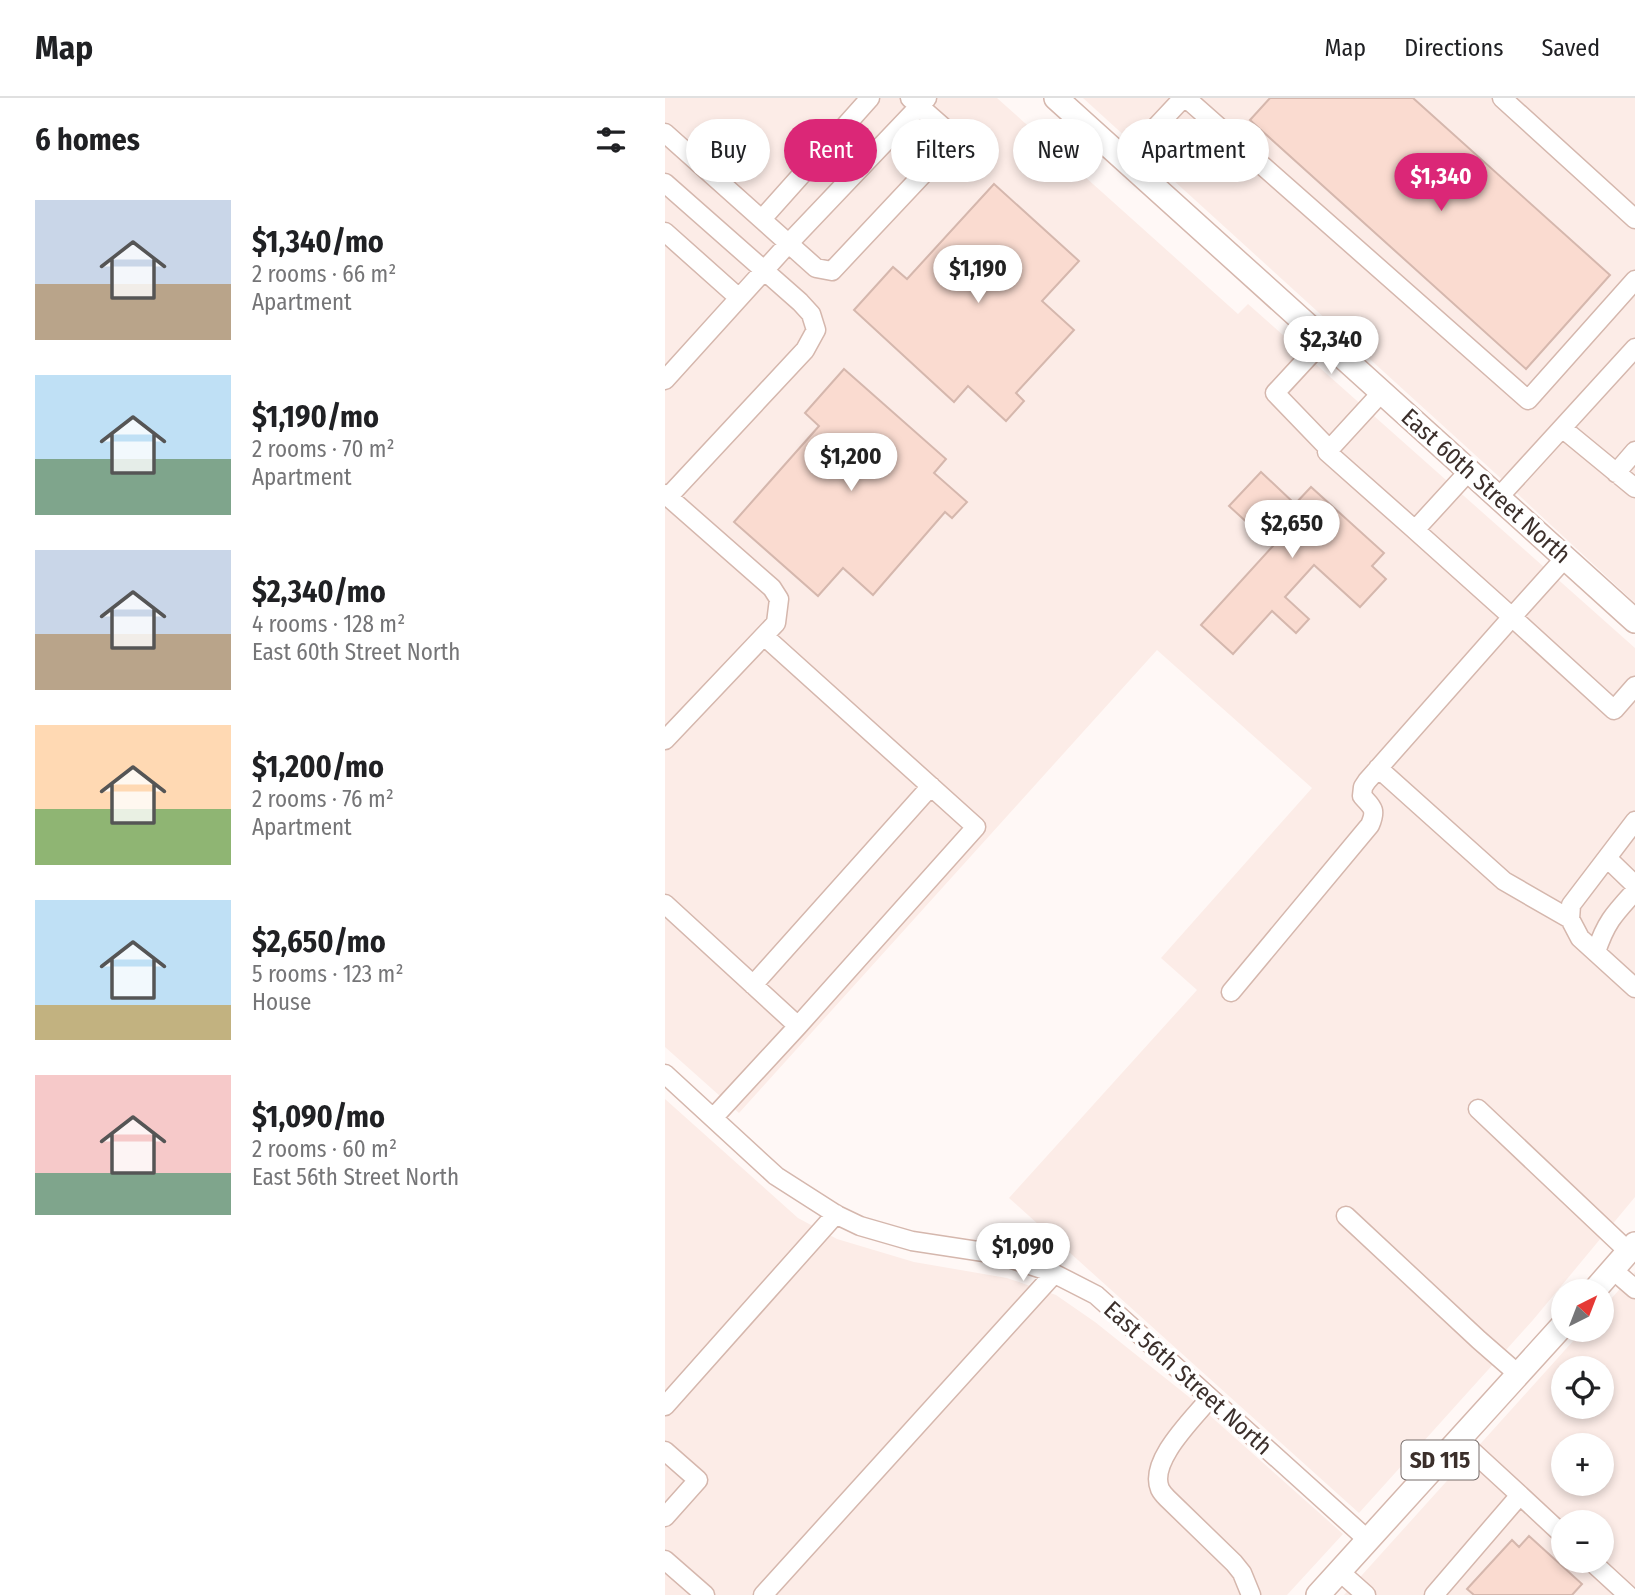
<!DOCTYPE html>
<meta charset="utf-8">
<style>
body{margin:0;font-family:"Fira Sans Condensed",sans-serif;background:#f2f2f2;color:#202124;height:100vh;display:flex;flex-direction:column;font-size:26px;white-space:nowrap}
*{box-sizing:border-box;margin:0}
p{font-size:23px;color:#757577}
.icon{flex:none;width:38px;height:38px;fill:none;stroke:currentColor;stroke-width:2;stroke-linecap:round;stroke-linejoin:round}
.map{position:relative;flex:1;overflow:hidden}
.details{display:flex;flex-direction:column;background:#fff;width:665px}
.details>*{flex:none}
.banner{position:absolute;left:21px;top:21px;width:665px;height:63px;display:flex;gap:14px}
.needle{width:46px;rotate:42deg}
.controls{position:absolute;left:886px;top:1181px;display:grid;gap:14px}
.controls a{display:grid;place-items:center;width:63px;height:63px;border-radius:50%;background:#fff;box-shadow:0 4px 10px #0003;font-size:35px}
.price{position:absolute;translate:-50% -60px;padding:0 16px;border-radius:24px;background:#fff;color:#222;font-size:23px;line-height:46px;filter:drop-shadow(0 2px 4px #0008)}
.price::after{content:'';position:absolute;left:50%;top:42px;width:21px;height:16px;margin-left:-10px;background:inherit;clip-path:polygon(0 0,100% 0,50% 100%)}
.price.current{background:#db2777;color:#fff}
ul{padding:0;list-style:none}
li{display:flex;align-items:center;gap:21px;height:175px;padding:0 35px}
li span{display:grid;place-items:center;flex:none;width:196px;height:140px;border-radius:0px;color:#555}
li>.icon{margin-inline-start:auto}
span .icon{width:84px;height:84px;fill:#fffc;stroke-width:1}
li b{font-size:30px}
h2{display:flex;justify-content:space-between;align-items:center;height:84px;padding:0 35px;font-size:30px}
.chip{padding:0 24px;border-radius:32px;background:#fff;box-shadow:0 4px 10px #0003;font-size:24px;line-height:63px}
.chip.current{background:#db2777;color:#fff}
header{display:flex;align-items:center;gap:42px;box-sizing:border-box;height:98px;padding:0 35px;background:#fff;border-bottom:2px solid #e0e0e0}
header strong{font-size:33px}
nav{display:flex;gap:38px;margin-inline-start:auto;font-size:24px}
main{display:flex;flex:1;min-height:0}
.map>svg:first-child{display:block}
.built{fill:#fcece7;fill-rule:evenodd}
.building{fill:#fadbd0;stroke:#d5b7ad;stroke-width:2}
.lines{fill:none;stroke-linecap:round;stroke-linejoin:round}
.minor-casing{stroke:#d5b7ad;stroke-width:21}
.major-casing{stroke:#d5b7ad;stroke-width:26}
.minor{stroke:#fff;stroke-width:18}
.major{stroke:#fff;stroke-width:23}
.labels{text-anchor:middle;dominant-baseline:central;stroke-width:7;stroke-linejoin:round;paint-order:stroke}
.shield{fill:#fff;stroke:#766d6b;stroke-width:2}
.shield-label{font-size:23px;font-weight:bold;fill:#3b2f2b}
.street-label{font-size:24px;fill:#3b2f2b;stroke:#fff}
</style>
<header>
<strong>Map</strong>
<nav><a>Map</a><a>Directions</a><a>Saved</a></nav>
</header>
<main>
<section class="details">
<h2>6 homes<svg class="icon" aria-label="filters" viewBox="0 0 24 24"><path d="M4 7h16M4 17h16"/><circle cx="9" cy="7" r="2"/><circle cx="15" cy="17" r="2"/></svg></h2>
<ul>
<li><span style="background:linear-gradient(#c9d6e8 60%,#b9a48a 0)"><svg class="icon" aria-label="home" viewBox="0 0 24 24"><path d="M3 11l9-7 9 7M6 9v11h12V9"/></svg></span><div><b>$1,340/mo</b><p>2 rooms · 66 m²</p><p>Apartment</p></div></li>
<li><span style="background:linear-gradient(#bfe0f5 60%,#7fa58c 0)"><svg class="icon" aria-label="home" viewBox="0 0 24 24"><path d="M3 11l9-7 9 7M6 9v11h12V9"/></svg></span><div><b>$1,190/mo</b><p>2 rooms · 70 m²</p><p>Apartment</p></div></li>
<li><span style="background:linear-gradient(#c9d6e8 60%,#b9a48a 0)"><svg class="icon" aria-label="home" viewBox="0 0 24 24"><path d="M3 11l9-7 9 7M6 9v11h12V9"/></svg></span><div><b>$2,340/mo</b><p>4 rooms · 128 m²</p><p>East 60th Street North</p></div></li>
<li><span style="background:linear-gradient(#ffd9b3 60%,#8fb573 0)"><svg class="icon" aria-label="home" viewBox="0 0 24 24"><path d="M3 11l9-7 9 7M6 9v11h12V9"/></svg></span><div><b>$1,200/mo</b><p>2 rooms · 76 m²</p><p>Apartment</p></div></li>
<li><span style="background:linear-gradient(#bfe0f5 75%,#c2b280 0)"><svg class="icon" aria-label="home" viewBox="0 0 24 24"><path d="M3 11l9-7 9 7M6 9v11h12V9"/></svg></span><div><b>$2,650/mo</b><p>5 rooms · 123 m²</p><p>House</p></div></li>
<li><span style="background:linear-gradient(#f6c9c9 70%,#7fa58c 0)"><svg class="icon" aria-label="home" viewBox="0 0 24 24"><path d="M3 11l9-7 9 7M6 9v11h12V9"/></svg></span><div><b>$1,090/mo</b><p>2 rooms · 60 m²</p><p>East 56th Street North</p></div></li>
</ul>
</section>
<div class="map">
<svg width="970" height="1497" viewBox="0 0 970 1497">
<rect width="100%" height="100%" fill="#fff8f6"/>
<!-- built -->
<path class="built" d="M0,0H332L573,216L583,206L970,550V1099L868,1222L694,1415L344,1100L532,892L496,860L647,690L492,552L74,1015L0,949Z
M418,0H970V505L830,375Z
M0,1001L133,1120L172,1141L249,1164L342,1180L391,1197L430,1224L524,1299L678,1436L622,1497H0Z
M970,1174V1497H679L918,1232H936V1212ZM898,1270H936V1309H898ZM898,1348H936V1386H898ZM898,1424H936V1463H898Z"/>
<!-- building -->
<path class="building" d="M605,0H748L945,177L861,271L585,22Z
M329,86L414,163L377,203L409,232L351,295L359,303L341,323L303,288L289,304L189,212L228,169L242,181Z
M179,271L281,361L269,375L302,404L287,420L280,414L208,497L178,470L153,498L69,424L154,328L140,315Z
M596,374L630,406L646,389L719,455L707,468L721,481L695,509L649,467L620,499L644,521L631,535L607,513L568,556L536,527L608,448L564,408Z
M864,1438L917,1486L907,1497H809L802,1491L847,1442L854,1449Z"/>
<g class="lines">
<defs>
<path id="minor" d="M521,0L863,302L970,182
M837,0L970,121
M0,35L151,170L167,173L277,56L282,42L278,29L245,0
M460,62L518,0
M0,85L135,204L146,216L151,232L140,252L3,399
M97,121L205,0
M0,134L74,200
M659,242L610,295L664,351
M0,282L123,146L262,0
M717,294L662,354L750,432L804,373
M897,330L970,390
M951,375L970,353
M0,396L107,490L114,501L111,525L0,642
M833,400L970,250
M750,432L847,519L900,460
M713,670L839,783L905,821
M970,723L906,807L905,821L915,840L970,890
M942,760L970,787
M0,806L133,928
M931,854C941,824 949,816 970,793
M88,887L266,688
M566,894L705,727C712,711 707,709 697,698L698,689L702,683L847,519L949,612L970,588
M0,976L111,1078L172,1117L195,1128L247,1143L332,1156L386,1174L431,1197L703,1442
M813,1011L964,1154
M48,1020L133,928L311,729L99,538
M681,1118L814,1242L853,1276
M948,1172L970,1191
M545,1300C529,1320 483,1363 495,1391C496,1393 500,1398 502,1400L569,1465L577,1475L586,1497
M0,1308L171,1116
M0,1353L33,1382L0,1419
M855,1397L898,1437
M0,1462L40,1497
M926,1463L963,1497
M674,1473L701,1497
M98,1497L389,1176
M769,1497L855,1397L794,1341"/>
<path id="major" d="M391,0L970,523
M928,1194L970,1146
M653,1497L898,1227"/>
</defs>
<!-- minor casing -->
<use href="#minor" class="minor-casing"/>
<!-- major casing -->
<use href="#major" class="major-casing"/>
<!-- minor -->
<use href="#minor" class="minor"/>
<!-- major -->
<use href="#major" class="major"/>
</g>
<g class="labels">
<!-- shield labels -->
<rect class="shield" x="736.5" y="1342.5" width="77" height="39" rx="5"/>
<g class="shield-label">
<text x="775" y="1362">SD 115</text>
</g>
<!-- street labels -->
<g class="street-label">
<text transform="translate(821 388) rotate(42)">East 60th Street North</text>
<text transform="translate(523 1280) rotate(42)">East 56th Street North</text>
</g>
</g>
</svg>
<div class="controls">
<a><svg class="needle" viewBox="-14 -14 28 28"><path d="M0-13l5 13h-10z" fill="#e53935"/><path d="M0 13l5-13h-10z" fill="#757577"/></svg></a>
<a><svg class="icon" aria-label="locate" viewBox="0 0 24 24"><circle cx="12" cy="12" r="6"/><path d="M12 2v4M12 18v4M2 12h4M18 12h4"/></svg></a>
<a>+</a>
<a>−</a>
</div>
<b class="price current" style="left:776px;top:115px">$1,340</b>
<b class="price" style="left:313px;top:207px">$1,190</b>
<b class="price" style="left:666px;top:278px">$2,340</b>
<b class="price" style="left:186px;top:395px">$1,200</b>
<b class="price" style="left:627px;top:462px">$2,650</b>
<b class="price" style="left:358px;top:1185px">$1,090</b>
<div class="banner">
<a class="chip">Buy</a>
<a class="chip current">Rent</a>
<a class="chip">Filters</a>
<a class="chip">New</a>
<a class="chip">Apartment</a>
</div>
</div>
</main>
